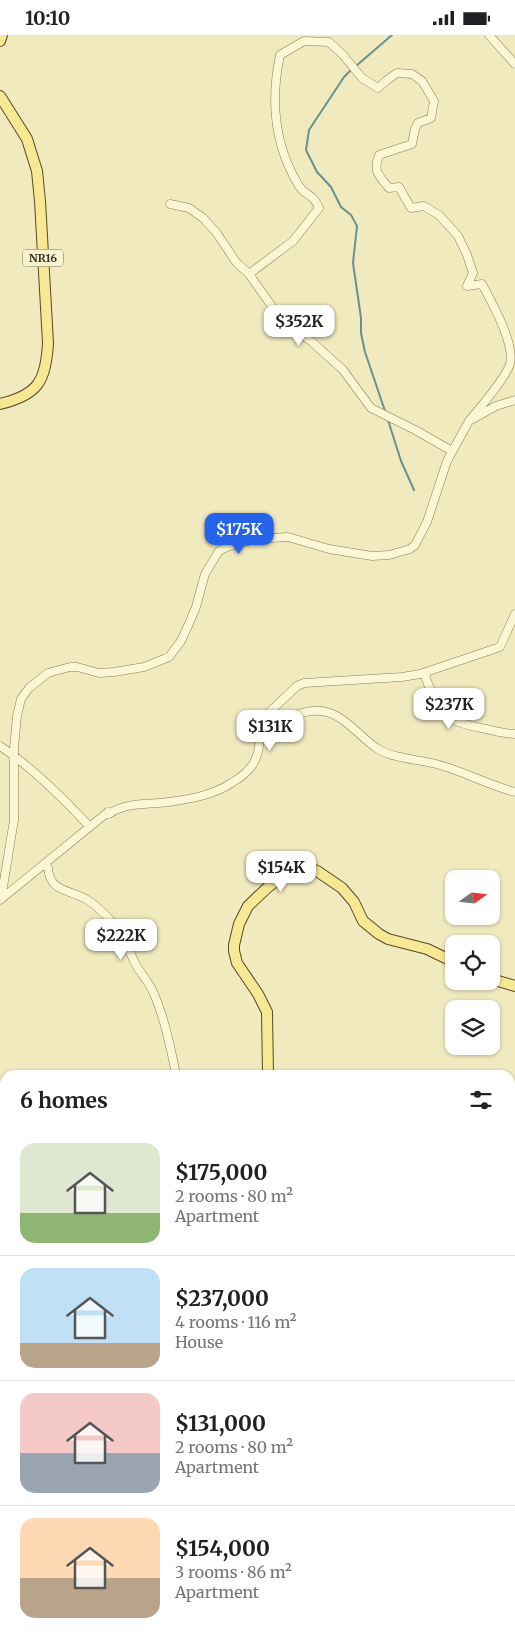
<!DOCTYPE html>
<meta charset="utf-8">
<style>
body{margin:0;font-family:Merriweather,serif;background:#f2f2f2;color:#202124;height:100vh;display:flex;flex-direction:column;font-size:19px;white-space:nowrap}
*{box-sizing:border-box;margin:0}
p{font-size:16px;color:#757577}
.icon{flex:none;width:28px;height:28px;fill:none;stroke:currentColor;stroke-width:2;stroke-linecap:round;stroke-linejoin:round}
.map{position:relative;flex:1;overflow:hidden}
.panel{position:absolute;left:0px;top:1035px;width:515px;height:571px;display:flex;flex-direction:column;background:#fff;border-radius:15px 15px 0 0;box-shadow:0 1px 4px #0004}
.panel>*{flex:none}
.needle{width:32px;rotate:75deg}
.tools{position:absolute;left:445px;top:835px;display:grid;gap:10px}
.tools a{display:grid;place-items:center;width:55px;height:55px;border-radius:10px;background:#fff;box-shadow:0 1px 4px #0004;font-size:25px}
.price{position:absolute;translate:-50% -42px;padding:0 11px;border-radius:10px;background:#fff;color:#222;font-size:16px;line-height:32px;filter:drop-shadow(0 1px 2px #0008)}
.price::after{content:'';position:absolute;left:50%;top:30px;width:15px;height:11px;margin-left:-8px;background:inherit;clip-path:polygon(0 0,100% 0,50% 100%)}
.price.current{background:#2563eb;color:#fff}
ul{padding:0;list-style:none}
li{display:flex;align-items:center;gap:15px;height:125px;padding:0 20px}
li+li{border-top:1px solid #e0e0e0}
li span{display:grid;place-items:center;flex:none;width:140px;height:100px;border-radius:15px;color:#555}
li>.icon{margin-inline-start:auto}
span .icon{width:60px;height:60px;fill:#fffc;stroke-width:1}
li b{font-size:21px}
h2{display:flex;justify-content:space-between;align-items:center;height:60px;padding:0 20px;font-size:21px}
.status{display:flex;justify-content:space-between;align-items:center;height:35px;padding:0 25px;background:#fff;direction:ltr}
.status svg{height:14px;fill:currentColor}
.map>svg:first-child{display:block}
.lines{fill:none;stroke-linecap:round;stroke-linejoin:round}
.stream{stroke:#69918d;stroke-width:2}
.minor-casing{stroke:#8b7b56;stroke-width:9}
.major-casing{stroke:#58472b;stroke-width:12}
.minor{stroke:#fbf6d3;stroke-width:8}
.major{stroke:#f7e894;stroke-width:10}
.labels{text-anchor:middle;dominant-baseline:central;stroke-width:5;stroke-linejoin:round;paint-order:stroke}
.shield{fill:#f8f3cf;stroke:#726a52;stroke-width:1}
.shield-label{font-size:11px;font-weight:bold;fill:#392f1c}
</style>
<div class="status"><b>10:10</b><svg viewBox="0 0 49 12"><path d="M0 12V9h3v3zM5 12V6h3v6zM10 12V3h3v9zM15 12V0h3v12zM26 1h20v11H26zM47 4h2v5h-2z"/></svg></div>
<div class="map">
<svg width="515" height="1606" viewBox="0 0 515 1606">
<rect width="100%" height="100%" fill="#f1eabf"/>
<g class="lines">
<!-- stream -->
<path class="stream" d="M356,31L392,0
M352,34L344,42L309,95L306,115L317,137L331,152L341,172L351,180L357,191L353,228L361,283V298L365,317L385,376
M388,385L401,426L414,455
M0,1454L5,1455
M243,1606L244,1601"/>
<defs>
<path id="minor" d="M489,0L515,29
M170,169L189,173L203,183L216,197L236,227L249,239L273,273L294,295L311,306L343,335L371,373L417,396L452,416
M249,239L293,206L319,173C313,158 305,161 299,151C274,110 270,67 280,20L304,6L329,7L343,20L362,43L378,53L387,45L397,38L412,39L422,46L434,66L431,83L418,88L415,94L412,109L379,120C373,136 378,140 389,153L399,152L411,173L424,171L439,180L458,201L467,220L473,238L467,251L482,249C492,268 515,308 510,329C506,343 479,374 469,386
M425,638C426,647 430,654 435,663C448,686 456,688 481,693C493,695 503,699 515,699
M260,695C278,688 301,674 321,676C344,678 360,703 378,714C395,724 417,724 436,729C463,736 488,750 515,757
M0,711C33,733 62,762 89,791
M43,830L48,833C50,857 68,854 86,864C96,870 106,880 114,889C124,899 128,914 134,926C139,937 150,948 154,959C165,984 171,1013 176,1040
M1,864L14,785V713L17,681L21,664L29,653L48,638L70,632H77L99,638L114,637L144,632L169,622L181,606L188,591L196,572L205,539L219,516L227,512L255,504L288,502L329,514L372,521L389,520L410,514L415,510L427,487L447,426L469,386L496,371L515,365
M0,865L108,777L109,779C126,767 147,770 168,767C191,764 214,760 233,747C243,741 252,734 256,723C262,710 258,698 261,685L297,651L304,648L402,642L420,639L500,612L515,579
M510,1200L515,1198
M0,1222L5,1221
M0,1314L5,1317
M0,1394L5,1395
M0,1569L5,1567
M354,1601L359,1606
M0,1604L6,1601
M129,1606L131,1601
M189,1606L193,1601
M204,1606L206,1601"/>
<path id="major" d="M0,6L2,0
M0,61L27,104L37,136L40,166L48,308C46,346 38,360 0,369
M491,944L515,951
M268,1040L267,977L258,959L237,928L234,916V910L239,889L248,871L268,852L284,840L301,834H312L317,836L342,853L354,867L363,886L379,899L388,904L427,914L454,927
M0,1172L5,1171"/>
</defs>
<!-- minor casing -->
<use href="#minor" class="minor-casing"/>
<!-- major casing -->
<use href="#major" class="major-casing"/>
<!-- minor -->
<use href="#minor" class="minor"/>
<!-- major -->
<use href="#major" class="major"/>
</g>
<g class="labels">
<!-- shield labels -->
<rect class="shield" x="23" y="214.5" width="40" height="17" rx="4"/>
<g class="shield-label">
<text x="43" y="223">NR16</text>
</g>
</g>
</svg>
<div class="tools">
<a><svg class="needle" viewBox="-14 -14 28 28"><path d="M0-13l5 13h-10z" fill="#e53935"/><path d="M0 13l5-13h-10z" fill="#757577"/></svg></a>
<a><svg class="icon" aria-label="locate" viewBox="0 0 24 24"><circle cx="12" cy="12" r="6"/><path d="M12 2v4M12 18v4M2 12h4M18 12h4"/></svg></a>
<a><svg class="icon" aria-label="layers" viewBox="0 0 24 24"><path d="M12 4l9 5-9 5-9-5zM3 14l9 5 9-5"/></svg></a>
</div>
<b class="price" style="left:299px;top:312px">$352K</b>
<b class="price current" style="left:239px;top:520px">$175K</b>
<b class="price" style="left:449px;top:695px">$237K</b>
<b class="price" style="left:270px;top:717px">$131K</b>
<b class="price" style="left:281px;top:858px">$154K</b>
<b class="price" style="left:121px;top:926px">$222K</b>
<section class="panel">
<h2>6 homes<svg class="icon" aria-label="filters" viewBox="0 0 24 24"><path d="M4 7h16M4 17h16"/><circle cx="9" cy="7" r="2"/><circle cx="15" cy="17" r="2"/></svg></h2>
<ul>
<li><span style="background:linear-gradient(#dfe7d0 70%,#8fb573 0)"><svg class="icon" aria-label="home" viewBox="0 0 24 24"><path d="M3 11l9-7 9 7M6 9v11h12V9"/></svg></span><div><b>$175,000</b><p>2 rooms · 80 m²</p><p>Apartment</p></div></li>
<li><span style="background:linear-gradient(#bfe0f5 75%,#b9a48a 0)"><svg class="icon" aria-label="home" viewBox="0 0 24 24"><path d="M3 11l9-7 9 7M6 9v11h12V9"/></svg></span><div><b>$237,000</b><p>4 rooms · 116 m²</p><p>House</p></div></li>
<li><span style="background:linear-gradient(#f6c9c9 60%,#9aa5b1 0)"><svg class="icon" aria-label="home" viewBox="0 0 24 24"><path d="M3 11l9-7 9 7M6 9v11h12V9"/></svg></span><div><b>$131,000</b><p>2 rooms · 80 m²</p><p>Apartment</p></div></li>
<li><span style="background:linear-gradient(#ffd9b3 60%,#b9a48a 0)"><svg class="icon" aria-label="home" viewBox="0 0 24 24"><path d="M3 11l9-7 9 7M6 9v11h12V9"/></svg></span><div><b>$154,000</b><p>3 rooms · 86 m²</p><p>Apartment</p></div></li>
</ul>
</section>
</div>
